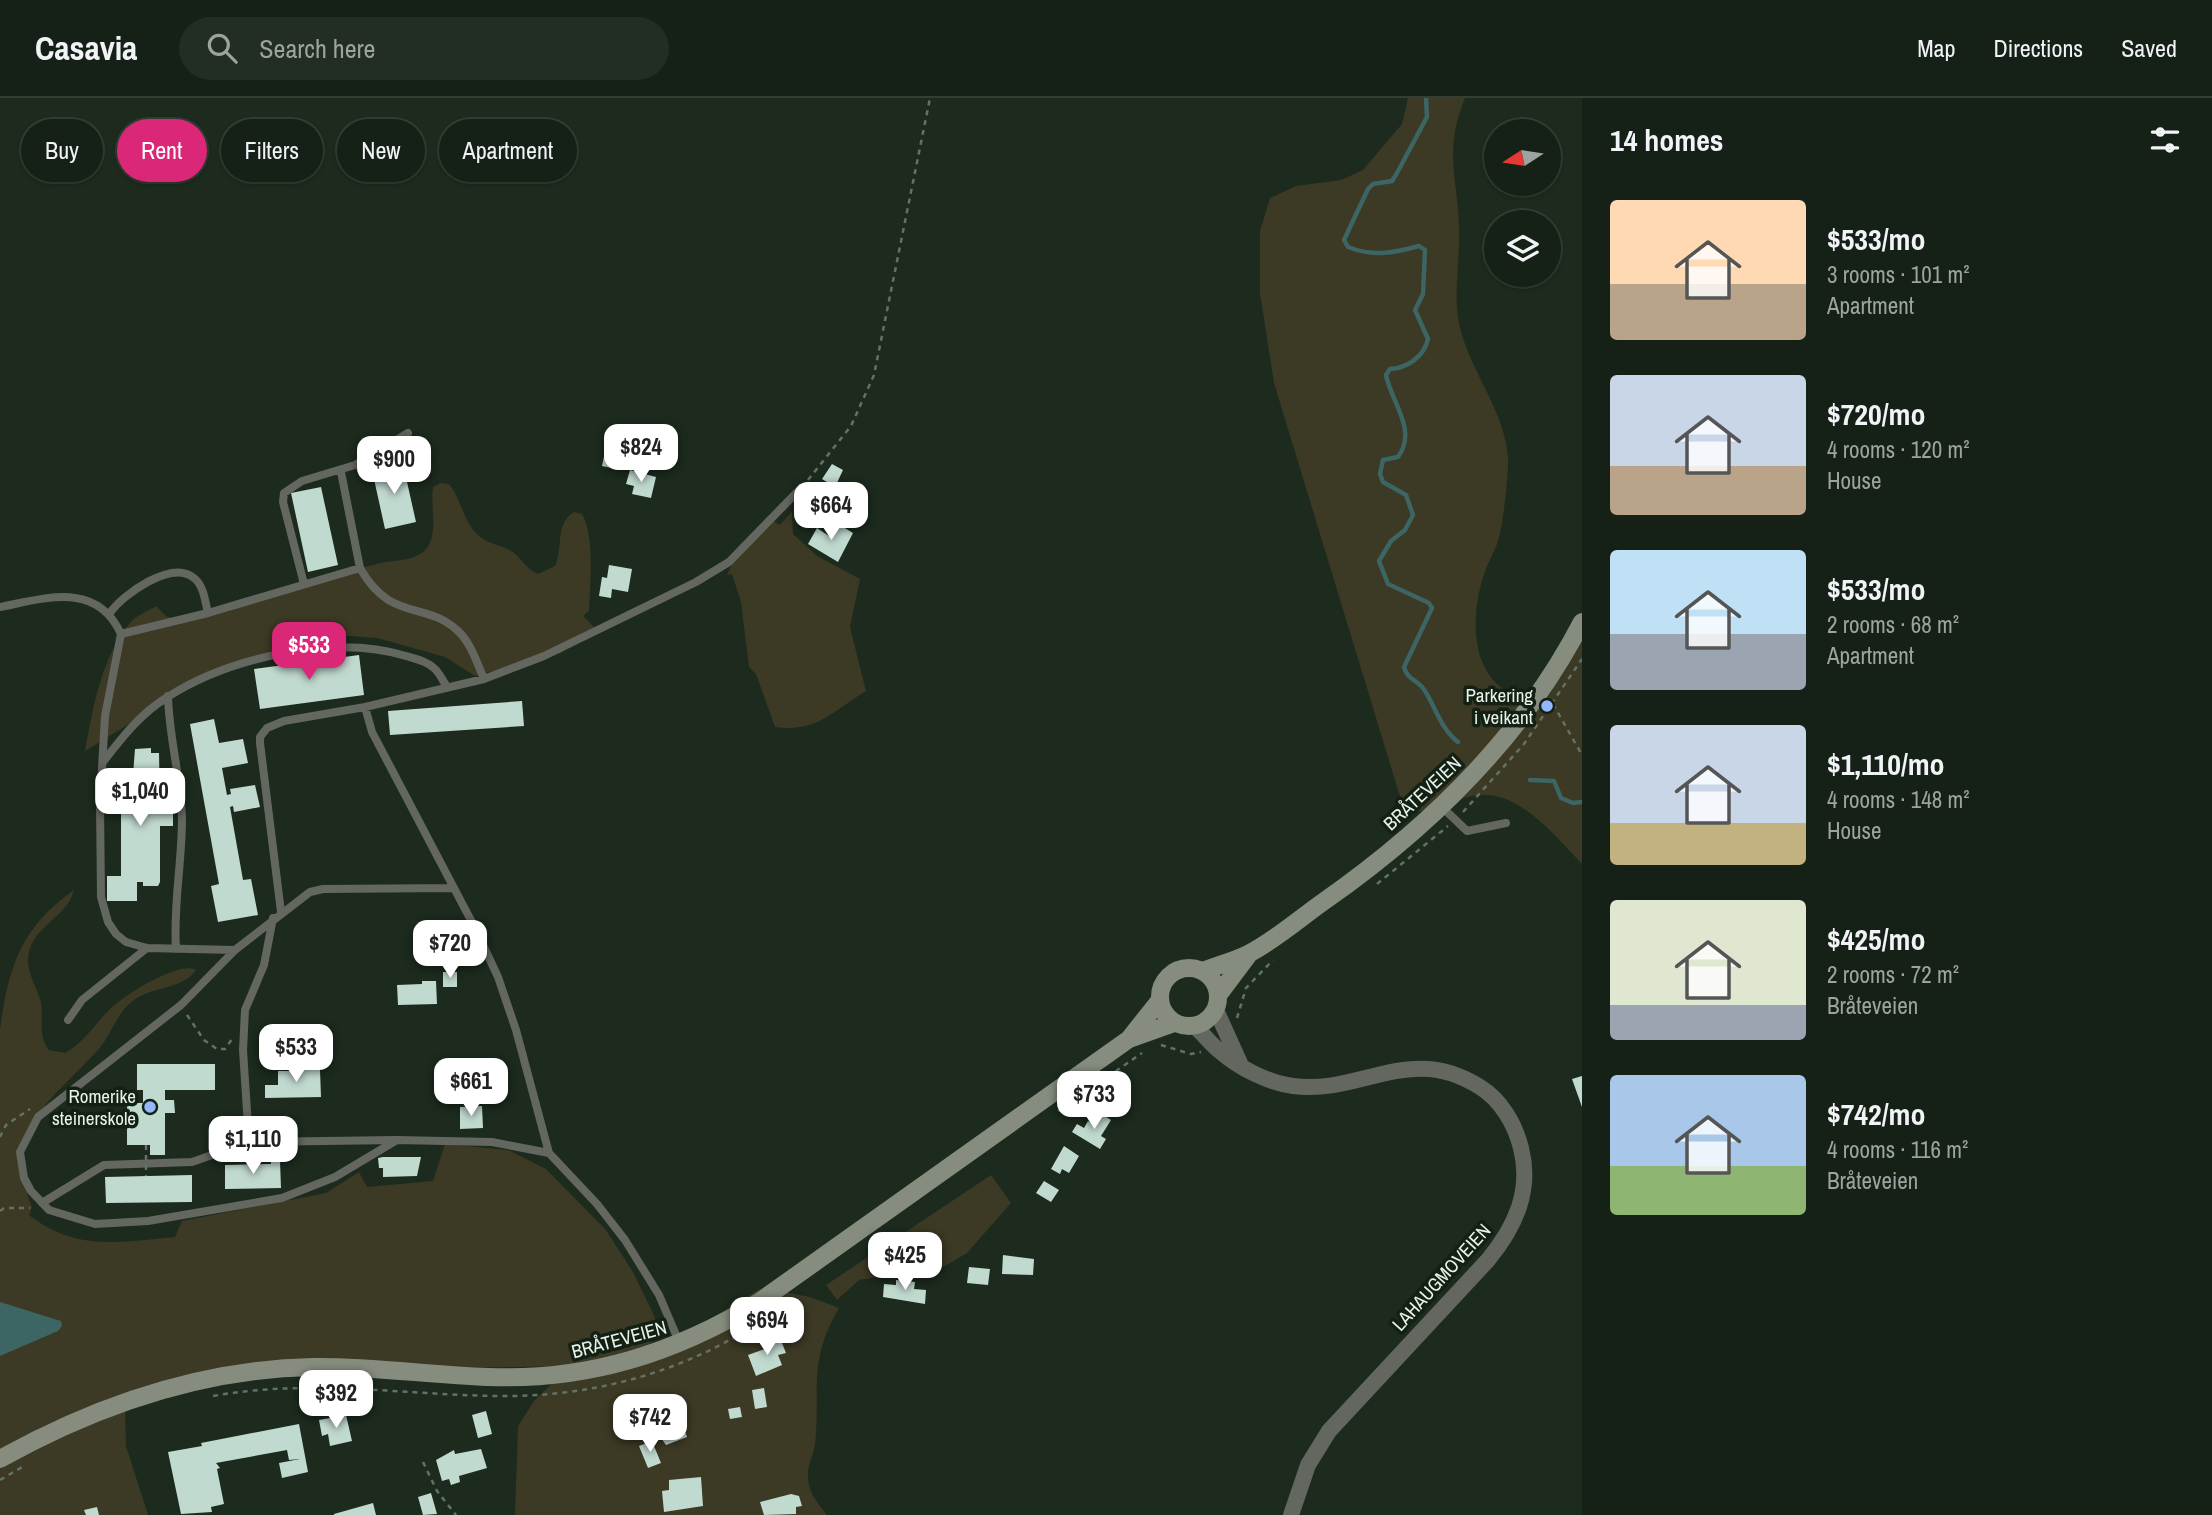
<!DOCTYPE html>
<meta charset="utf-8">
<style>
body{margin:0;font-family:"Archivo Narrow",sans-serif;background:#222d23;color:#f1f3f6;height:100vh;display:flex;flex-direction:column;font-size:26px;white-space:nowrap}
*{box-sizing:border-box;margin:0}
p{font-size:23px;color:#9da3a1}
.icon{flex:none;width:38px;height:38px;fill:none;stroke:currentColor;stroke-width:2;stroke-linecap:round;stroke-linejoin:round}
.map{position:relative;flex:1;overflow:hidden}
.drawer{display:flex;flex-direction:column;background:#152016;width:630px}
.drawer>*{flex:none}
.hud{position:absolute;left:21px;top:21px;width:665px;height:63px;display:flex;gap:14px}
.needle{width:46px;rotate:258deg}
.tools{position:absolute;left:1484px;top:21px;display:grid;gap:14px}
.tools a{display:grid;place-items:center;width:77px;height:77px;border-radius:50%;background:#152016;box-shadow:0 2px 5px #0004,0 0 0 2px #343e35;font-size:35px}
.price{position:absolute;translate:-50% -60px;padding:0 16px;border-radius:14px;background:#fff;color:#222;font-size:23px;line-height:46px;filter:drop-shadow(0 2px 4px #0008)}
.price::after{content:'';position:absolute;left:50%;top:42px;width:21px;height:16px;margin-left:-10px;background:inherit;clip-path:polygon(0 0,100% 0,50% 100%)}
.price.on{background:#db2777;color:#fff}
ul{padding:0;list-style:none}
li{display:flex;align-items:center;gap:21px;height:175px;padding:0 28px}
li span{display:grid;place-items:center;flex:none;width:196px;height:140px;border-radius:7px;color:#555}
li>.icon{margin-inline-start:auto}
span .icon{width:84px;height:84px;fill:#fffc;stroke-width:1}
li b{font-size:30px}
h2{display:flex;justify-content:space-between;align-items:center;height:84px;padding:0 28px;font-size:30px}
.chip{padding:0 24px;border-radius:32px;background:#152016;box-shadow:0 2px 5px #0004,0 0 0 2px #343e35;font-size:24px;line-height:63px}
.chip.on{background:#db2777;color:#fff}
header{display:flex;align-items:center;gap:42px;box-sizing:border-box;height:98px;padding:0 35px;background:#152016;border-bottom:2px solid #343e35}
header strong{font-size:33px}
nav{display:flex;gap:38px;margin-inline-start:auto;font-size:24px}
.search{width:490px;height:63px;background:#222d23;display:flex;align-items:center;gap:18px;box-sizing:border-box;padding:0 24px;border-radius:38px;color:#9da3a1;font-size:26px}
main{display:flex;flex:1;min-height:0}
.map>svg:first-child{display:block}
.green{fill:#3c3924}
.water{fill:#3c6564}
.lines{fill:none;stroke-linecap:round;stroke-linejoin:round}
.stream{stroke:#3c6564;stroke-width:4.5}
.building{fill:#c1dad0}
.path{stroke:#647266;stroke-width:2.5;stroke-dasharray:5 5;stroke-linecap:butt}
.service{stroke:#64675f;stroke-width:8}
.minor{stroke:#64675f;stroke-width:16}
.secondary{stroke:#868c7e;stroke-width:18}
.path-bridge{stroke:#647266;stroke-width:2.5;stroke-dasharray:5 5;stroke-linecap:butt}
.poi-dot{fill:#93b7fd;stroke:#132115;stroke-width:2.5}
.labels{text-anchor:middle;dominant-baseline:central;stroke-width:7;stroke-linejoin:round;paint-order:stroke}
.poi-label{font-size:19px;fill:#e9f3ea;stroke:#132115;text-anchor:end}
.street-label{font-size:19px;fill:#e9f3ea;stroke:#132115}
</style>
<header>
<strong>Casavia</strong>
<div class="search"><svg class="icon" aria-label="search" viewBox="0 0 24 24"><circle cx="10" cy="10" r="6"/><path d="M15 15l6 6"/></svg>Search here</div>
<nav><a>Map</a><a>Directions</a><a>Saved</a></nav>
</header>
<main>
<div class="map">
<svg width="1582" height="1417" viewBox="0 0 1582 1417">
<rect width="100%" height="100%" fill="#1c2b1e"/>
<!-- green -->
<path class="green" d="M1408,0H1465C1441,60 1461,85 1459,142C1459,175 1452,204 1462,237C1475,280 1505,315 1508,360C1509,374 1503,426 1499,440C1496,451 1489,462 1485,474C1472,509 1468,569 1505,592C1510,595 1519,596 1525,599L1539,591L1582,524V766C1556,739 1519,692 1478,697C1453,700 1431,715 1405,715L1274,285L1260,195V133L1270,100L1296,88L1341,82L1363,72L1402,26Z
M440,385L449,386C462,402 463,424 479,438C489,447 504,447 514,455C523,462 526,471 538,476L555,468C564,448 554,427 574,414L582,416C595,438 590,487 589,513L583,518L596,531L561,555L475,578L445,559L377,540L337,537L286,548L198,584L85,653C93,609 101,562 129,526C135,518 148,513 156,508L167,519L180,521C246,502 313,480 381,465C394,462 416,463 426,451C439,435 430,408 433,389Z
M792,413L793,436L817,458L860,481L850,529L866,593C834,612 818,635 775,629L756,576L749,569L741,504L732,476L727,477L734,462L770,421L780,427Z
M74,792C66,823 29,827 28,863C28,877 38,891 41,905C44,922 37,936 49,952L65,955C84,944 93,929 108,913C121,899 179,862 196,872C183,891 152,889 134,902C116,915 112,937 97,953C51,1004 0,1031 32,1109L29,1117C76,1154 121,1144 175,1139L182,1123L326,1095L359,1074L367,1089L433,1083L445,1046L508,1052L546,1071L606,1132L633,1174L661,1232L649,1247L631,1253C679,1248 720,1212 762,1190L810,1199L839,1210C807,1265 821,1290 815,1347C813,1357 807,1369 808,1379C808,1394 818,1406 827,1417H515L518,1328L534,1303L570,1268L246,1274L125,1311L126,1348L148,1417H0V932C8,869 21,829 74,792Z
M991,1077L1011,1105L967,1155L945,1168L859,1182L837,1202L826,1187Z"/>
<!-- water -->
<path class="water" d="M0,1204L61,1223L62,1228L58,1233L0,1258Z"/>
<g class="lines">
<!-- stream -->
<path class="stream" d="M1426,0L1427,19L1397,75L1392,83L1373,86L1368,91L1344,142L1348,149C1373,159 1394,155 1419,148L1425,152L1423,196L1415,212L1428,241C1424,259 1407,270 1390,271L1386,277C1391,304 1418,332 1398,359L1383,362L1380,376L1383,384L1406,397L1413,417L1405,432L1391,443L1379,463L1388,486L1429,505L1432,510L1404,569C1407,582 1419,582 1425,593C1436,610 1441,631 1458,644
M1530,682L1554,683L1561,700L1573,705L1582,704"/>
</g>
<!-- building -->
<path class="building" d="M608,339L621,341L616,371L602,368Z
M403,366L416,424L385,431L372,372Z
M832,366L843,372L835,389L822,381Z
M630,372L656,379L651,400L632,396L634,388L626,386Z
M321,389L338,467L308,474L291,395Z
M840,427L853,435L838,464L808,446L817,430L832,440Z
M609,467L632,471L628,494L612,491L611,500L599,498L602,479L607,480Z
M359,557L364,597L260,611L254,571Z
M522,603L524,628L390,637L388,613Z
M214,621L219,645L243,641L248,665L222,670L227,697L231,696L230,691L255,687L260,709L234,714L233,708L230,709L243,782L251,781L258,817L218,824L211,788L219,786L190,626Z
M151,650V655H159L160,708L173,707V728H160V784L158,788H143V784H137V803H107V778H121V677H133L135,651Z
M443,874H457V889H443Z
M422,883H436L437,906L398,907L397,887L422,886Z
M137,966H215V992H165V1002H174L175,1015H165V1057H150V1047H127V1005H143V992H137Z
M291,968L320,972L321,999L265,1000V987H278V973H290Z
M1582,978V1009L1572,981Z
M482,1008L483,1030L460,1031V1009Z
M1098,1014L1111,1022L1101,1038L1106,1041L1100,1051L1072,1034L1077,1026L1084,1030L1088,1023L1091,1025Z
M1064,1048L1079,1058L1069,1075L1062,1071L1060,1076L1051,1071Z
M421,1059L417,1078L383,1079V1070H379L378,1060L383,1059Z
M271,1063H280L281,1090L225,1091V1067L271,1066Z
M192,1077V1104L106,1105L105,1079Z
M1044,1083L1059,1092L1051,1104L1036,1095Z
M1003,1157L1034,1161L1033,1177L1002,1176Z
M969,1169L990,1171L988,1187L967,1185Z
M896,1182L915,1184L914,1191L926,1192L925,1206L883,1199L884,1186L896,1187Z
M780,1240L786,1255L778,1257L782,1267L756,1278L748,1257L765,1251L763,1246Z
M764,1290L767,1309L755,1311L752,1292Z
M676,1308L687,1339L666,1347L656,1333L660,1331L654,1317Z
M740,1309L742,1319L730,1321L728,1311Z
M486,1313L492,1336L478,1340L472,1317Z
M346,1317L352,1343L330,1348L328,1336L322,1338L319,1322Z
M299,1326L308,1374L282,1380L279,1365L300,1361L289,1362L287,1352L216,1365L220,1370L217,1371L224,1406L211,1409L212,1414L181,1416L168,1354L202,1348L201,1345Z
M652,1343L661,1365L648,1370L639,1348Z
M481,1351L487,1370L459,1378L460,1384L451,1387L449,1381L442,1383L436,1362L454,1352L455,1356Z
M701,1379L703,1408L664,1414L662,1393L669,1392V1382Z
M431,1395L437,1416L423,1417L418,1399Z
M791,1396L799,1398L802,1408L796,1409V1416L764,1417L760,1404Z
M373,1405L376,1417H334V1416Z
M97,1409L99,1417H86L84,1412Z"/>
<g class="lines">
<!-- path -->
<path class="path" d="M808,382L851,328L874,277L930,0
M1553,606L1582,657
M1463,714L1524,646L1582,561
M1377,786L1448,728
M187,917L204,942L217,951H225L232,941
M1237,920L1246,890L1273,862
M1161,947L1191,956L1201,954
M1058,1013L1142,955
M0,1039L6,1027L30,1011
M0,1113L4,1110H30
M213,1298C308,1281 399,1296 493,1298C590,1300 684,1275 764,1221
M423,1364L437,1393L456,1417
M0,1382L24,1368"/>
<!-- service -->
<path class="service" d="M341,374L360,470
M304,486L283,404L284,395L302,383L355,367L408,335
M0,509C46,500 97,483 121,536L208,515L360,470C391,525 425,502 458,533C471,545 477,565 484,581
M110,515C122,497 172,461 194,480C204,488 205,503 208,515
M121,536L105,618L100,705L101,799L108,824L116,836L126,844L147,850L235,852L310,794L323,791L452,790
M168,598C169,640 181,680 182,721C182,765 173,807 176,851
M365,609L372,634L475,830L498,879L516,932L549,1055L597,1106L625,1142L659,1197L680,1246
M103,664C122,640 140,616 166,600C229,559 334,536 406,558C416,561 427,563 435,571C440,576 443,583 447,589
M1442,709L1467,733L1506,725
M281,814L260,645V639L267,630L284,623L365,609L484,581L544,558L696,484L729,464L801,390
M235,852L181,907L38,1019L20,1054L24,1080L31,1093L49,1112L95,1126L148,1123L282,1100L335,1079L397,1042L492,1044L549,1055
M68,922L82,902L147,850
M249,1044L243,952L245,912L264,867L273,820
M42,1105L104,1067L192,1064L249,1044L395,1042"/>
<!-- minor -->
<path class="minor" d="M1216,912L1240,965
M1194,928C1204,936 1211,947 1221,954C1239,970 1269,985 1293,988C1362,997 1410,944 1480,989C1501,1002 1515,1026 1521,1050C1532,1093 1515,1129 1488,1162L1329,1333L1308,1367L1291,1417"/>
<!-- secondary -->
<path class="secondary" d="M1160 899a29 29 0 1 1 58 0a29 29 0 1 1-58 0Z
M1203,873C1218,867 1234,863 1248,856C1274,843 1299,821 1323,804C1429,730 1522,640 1582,524
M1219,896L1249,856
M1129,941L1160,902
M0,1361C95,1308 202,1271 313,1269C371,1268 429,1277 488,1279C588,1283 675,1255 759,1204L1129,941L1174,925"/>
<!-- path-bridge -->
<path class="path-bridge" d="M146,1047V1078"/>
</g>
<!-- markers -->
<g class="poi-dot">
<circle cx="1547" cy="608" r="7"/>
<circle cx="150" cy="1009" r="7"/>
</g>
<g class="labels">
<!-- poi labels -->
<g class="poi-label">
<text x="1533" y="597">Parkering<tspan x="1533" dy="22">i veikant</tspan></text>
<text x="136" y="998">Romerike<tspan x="136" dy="22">steinerskole</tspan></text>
</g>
<!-- street labels -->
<g class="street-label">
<text transform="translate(1422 695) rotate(-43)">BRÅTEVEIEN</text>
<text transform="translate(1441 1179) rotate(-48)">LAHAUGMOVEIEN</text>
<text transform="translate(619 1241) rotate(-15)">BRÅTEVEIEN</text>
</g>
</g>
</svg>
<div class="tools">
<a><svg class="needle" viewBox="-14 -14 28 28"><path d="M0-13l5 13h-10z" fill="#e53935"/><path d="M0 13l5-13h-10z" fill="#9da3a1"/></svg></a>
<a><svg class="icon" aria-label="layers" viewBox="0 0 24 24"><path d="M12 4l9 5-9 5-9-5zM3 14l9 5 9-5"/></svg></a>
</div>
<b class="price" style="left:641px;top:386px">$824</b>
<b class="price" style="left:394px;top:398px">$900</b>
<b class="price" style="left:831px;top:444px">$664</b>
<b class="price on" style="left:309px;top:584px">$533</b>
<b class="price" style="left:140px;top:730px">$1,040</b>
<b class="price" style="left:450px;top:882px">$720</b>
<b class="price" style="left:296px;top:986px">$533</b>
<b class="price" style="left:471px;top:1020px">$661</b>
<b class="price" style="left:1094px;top:1033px">$733</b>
<b class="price" style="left:253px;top:1078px">$1,110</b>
<b class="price" style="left:905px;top:1194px">$425</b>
<b class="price" style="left:767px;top:1259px">$694</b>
<b class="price" style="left:336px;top:1332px">$392</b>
<b class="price" style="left:650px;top:1356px">$742</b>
<div class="hud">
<a class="chip">Buy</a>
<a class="chip on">Rent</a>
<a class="chip">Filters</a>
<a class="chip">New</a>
<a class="chip">Apartment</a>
</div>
</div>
<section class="drawer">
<h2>14 homes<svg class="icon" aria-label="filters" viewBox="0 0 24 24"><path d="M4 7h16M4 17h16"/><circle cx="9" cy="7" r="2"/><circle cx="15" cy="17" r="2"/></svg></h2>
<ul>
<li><span style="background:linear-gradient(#ffd9b3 60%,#b9a48a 0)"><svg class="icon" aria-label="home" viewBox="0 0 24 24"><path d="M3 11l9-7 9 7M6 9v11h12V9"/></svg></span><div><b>$533/mo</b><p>3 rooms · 101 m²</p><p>Apartment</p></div></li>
<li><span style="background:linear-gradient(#c9d6e8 65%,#b9a48a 0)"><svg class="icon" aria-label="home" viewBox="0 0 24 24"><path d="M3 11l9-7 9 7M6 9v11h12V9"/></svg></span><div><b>$720/mo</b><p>4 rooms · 120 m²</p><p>House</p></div></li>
<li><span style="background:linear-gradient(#bfe0f5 60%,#9aa5b1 0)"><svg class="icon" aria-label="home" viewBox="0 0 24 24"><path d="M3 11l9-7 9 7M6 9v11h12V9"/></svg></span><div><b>$533/mo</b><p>2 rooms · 68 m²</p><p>Apartment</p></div></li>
<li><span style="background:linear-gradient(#c9d6e8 70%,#c2b280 0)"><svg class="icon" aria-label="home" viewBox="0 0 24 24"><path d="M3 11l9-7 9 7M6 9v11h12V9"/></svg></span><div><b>$1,110/mo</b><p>4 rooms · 148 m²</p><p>House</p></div></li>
<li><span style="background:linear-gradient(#dfe7d0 75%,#9aa5b1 0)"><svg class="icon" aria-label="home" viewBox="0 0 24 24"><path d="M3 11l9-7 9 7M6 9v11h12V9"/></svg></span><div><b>$425/mo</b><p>2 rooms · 72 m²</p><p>Bråteveien</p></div></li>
<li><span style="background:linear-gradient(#a9c7e8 65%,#8fb573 0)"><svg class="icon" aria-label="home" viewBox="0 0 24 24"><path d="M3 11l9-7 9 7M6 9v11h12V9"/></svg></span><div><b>$742/mo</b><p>4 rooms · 116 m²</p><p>Bråteveien</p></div></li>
</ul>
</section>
</main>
